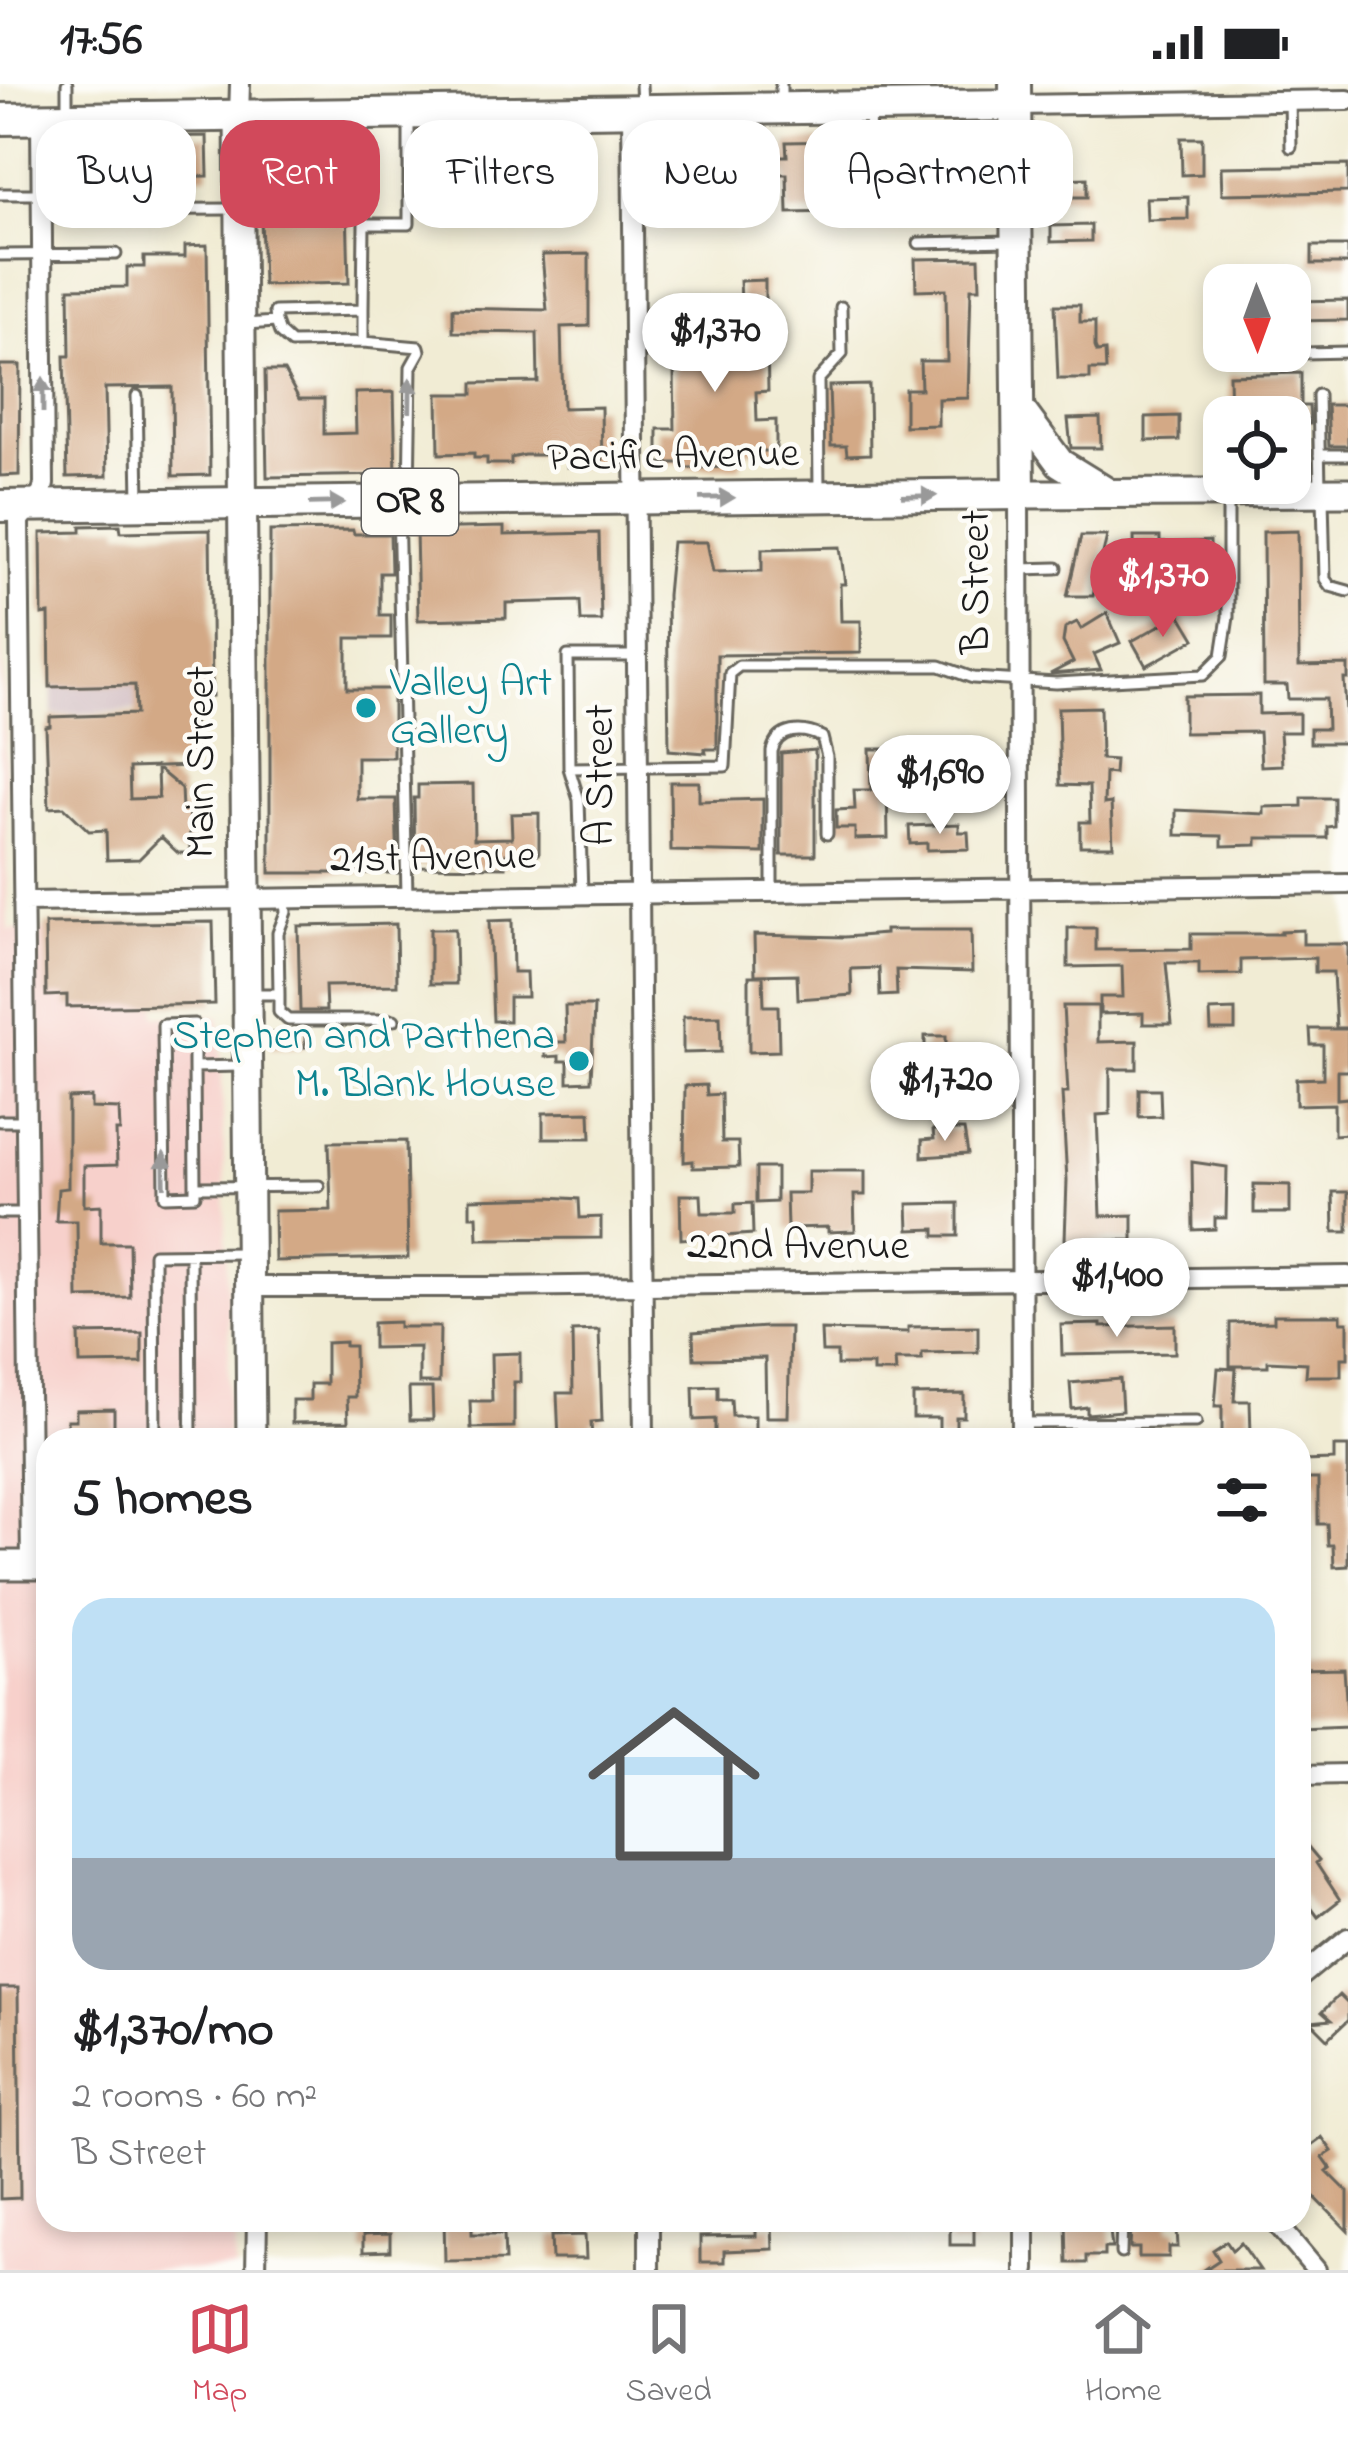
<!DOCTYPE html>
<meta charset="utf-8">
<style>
body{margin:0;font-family:"Indie Flower",sans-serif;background:#f6f6f6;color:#202124;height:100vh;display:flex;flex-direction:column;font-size:45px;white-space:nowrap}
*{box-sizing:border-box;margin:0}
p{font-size:39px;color:#757577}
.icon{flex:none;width:66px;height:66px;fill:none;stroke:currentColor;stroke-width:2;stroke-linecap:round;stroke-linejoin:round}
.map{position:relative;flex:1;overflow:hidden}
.sheet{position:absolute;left:36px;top:1344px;width:1275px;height:804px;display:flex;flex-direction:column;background:#fff;border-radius:36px;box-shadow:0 6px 18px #0003}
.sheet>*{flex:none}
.top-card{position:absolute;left:36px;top:36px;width:1278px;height:108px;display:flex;gap:24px}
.needle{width:78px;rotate:179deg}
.fabs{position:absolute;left:1203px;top:180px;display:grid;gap:24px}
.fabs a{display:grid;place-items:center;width:108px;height:108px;border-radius:24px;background:#fff;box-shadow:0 6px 18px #0003;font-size:60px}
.price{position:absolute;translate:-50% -102px;padding:0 27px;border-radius:42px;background:#fff;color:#222;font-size:39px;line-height:78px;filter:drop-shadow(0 3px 6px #0008)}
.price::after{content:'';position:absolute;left:50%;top:72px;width:36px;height:27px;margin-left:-18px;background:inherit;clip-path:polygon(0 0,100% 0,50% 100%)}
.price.current{background:#d1495b;color:#fff}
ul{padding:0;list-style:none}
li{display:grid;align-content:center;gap:24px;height:636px;padding:0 36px}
li span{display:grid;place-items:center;height:372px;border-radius:36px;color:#555}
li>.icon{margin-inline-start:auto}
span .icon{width:216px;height:216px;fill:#fffc;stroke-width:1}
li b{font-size:51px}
h2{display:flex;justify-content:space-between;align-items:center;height:144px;padding:0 36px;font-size:51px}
.pill{padding:0 42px;border-radius:36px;background:#fff;box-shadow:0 6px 18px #0003;font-size:42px;line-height:108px}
.pill.current{background:#d1495b;color:#fff}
.status{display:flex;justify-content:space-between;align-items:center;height:84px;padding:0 60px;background:#fff;direction:ltr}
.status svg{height:33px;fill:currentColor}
.tab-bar{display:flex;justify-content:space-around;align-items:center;height:168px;border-top:3px solid #e0e0e0;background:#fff;font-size:33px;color:#757577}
.tab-bar a{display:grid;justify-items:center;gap:6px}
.tab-bar .current{color:#d1495b}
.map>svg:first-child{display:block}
.built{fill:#f7d0cb}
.industrial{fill:#d2bec2}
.building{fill:#d3a986}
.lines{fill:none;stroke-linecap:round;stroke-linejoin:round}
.lane-casing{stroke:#67655c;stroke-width:15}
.street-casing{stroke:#67655c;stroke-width:24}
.secondary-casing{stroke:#67655c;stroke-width:33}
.primary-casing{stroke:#67655c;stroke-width:36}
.lane{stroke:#fff;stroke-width:9}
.street{stroke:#fff;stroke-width:18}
.secondary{stroke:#fff;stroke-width:27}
.primary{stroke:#fff;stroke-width:30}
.oneway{fill:#999}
.culture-dot{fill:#0f9aa8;stroke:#fdfcf7;stroke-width:4.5}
.labels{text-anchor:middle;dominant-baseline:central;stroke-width:9;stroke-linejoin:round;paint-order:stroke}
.shield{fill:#fdfcf7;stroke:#605f5e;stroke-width:3}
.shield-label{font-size:39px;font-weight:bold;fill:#1c1c1c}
.street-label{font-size:42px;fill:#1c1c1c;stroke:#fdfcf7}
.culture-label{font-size:42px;fill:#0d838f;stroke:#fdfcf7;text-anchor:start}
</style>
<div class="status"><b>17:56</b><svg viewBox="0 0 49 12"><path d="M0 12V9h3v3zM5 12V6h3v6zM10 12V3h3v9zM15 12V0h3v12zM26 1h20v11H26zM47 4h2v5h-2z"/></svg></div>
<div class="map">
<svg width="1348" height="2186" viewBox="0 0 1348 2186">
<rect width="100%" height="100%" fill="#fdfcf7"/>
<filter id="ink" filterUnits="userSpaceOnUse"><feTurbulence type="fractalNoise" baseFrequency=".00833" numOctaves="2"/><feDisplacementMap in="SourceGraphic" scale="24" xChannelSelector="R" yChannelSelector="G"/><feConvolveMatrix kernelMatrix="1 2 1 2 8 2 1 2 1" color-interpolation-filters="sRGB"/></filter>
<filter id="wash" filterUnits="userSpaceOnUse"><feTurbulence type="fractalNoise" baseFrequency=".004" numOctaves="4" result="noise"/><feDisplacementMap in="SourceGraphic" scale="48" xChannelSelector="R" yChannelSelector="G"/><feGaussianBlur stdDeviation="2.7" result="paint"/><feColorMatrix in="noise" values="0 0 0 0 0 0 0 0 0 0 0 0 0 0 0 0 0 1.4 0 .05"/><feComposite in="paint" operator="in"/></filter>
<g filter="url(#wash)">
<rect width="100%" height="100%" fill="#f1ecd4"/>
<!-- built -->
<path class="built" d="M0,458L8,846H155L156,932H219L221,957L229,1267L226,1356H48V2136H234L235,2186H0Z"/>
<!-- industrial -->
<path class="industrial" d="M134,555L136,627L53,631L52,556Z"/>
<g id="blocks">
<!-- building -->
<path class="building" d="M524,47V79L554,78L553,62L582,61V99L524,101V129L437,131L435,52Z
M733,48L734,84H718L719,134H682V85H656V50Z
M207,52L208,92L60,95L59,55Z
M1181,54H1202V90L1182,91Z
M837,57L838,128L788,129L787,90H754L753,72H787L786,58Z
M348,59V92L330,93L331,122H347L349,199L263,201L259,60Z
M1348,81V108L1222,110L1221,83Z
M1087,94V113H1059V95Z
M1188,113V135L1147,136L1146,114Z
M1091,141V157L1051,158V142Z
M207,161L210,391L173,392L172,303L105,304L107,392L67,393L64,272H70L69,204L127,203V183H144V173H185V162Z
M1312,162H1348V180H1312Z
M589,170V242L561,243L563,324L601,323L602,382L567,383V371H524L511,374V380H487V374H474V369L439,370L438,310H473V299L538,298L537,249L453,248V224L547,226L542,171Z
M979,174L980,204H971L968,314L938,315V341L905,342V305H921L920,277H947L946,205L916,206L915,175Z
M765,196V216L741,217L740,197Z
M1348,216V236L1294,237V217Z
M1055,221H1080V238H1095V263L1097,268L1105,267L1106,286H1090V295H1058Z
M726,224L727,259L767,258L768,307L756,308L757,337L776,336V367H740L741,383L685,384V379H658V345H675L673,225Z
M0,281H20L19,391L0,392Z
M265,287H284L299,315H324V350L356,349L355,309L394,308L396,391L267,393Z
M1301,289V322H1309L1310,340H1290V333H1230L1229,291Z
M869,301L870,370L847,371L846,362H831L829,302Z
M1327,321H1348V362H1329Z
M1179,332V356L1146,357V333Z
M1100,334L1101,364H1071L1068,335Z
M120,441L121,448L210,446L212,612L194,613L195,673H192V682L129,684L130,715L158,714L157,684L181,704L182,726H189L190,769H178L161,753L139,775L107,776L106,746L89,747L64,723L49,724L46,643L50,642V633L136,630L135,601L50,603L49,530L42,531L41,449L81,448V442Z
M504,443V451L599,449L601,537H581L580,517L506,519V534L418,536L416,445Z
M353,446L354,450H390L391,489H380V531H391V554H347V605H393V673H357V715H396L398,789H270V447Z
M1298,447L1299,582L1348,581V595H1344L1348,659H1310V645H1327L1326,615H1288L1287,601H1264L1263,448Z
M1081,452H1107L1093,512H1067Z
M1134,453H1160V459L1210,457L1211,516L1176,517L1175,506L1151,507V490H1135Z
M672,458H707L713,488L762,487V465L840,463L845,500H840L841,537H861V569L717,571V665H705L706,669L669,666L667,511Z
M1107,529L1120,559L1094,570L1101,586L1050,590L1073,578L1063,558L1065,544L1077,538L1081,545Z
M1180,530L1195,555L1146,582L1132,557Z
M1259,611V630L1299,629V648H1280L1282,681L1261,682L1259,648L1184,649V612Z
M1100,623L1101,675L1115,676L1114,690L1105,689L1104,720L1111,719L1113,762H1080V738H1090L1089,702L1060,701L1058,624Z
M870,665H899L900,693H887L888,754L855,755V744H836V726L855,725L854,706H871Z
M815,666V771H781V669Z
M670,698H699V717L763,715V769L671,767Z
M473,700L474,755L512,754L511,730L539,729V770H506V783L415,782L414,714H418V701Z
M1302,714H1334V742L1327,743V754H1257V761L1222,762V752L1176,751V726L1264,730V723L1302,722Z
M959,740V748H968L969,765L927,766V759L910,760L909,742Z
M512,836L513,888H526L527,913H509V937H493L489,837Z
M213,838L215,920L67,923V911L46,912L45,840Z
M396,840L397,901L325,902L326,927H300L298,842Z
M1068,844H1096V866L1191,865V850H1281V847L1303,846V860H1348V944H1336L1333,888H1315V874L1241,876V890L1199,891V879H1166L1172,940H1143V929L1100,930V913H1123L1122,882L1068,883Z
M430,845H455L456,900H430Z
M885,846H971L972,888L896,886L897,911L880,912L879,884L851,885L852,911L798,915L797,890L755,891L754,851L845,853L885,850Z
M749,892H763L764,922H778L779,967L749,968Z
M565,922H594L591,997L568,998V977H559V972L545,973V958H566Z
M1063,922H1098V958L1137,957V985H1110V1030L1097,1031L1101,1132L1133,1131V1156L1065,1157L1067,1096L1062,1009H1068Z
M1235,926V946H1211L1210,927Z
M720,932L721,968L683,969V933Z
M1310,945H1348V987H1337V1015L1348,1014V1050L1334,1051V1020L1296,1021V995L1323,994V961H1311Z
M305,948V963L271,964V949Z
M925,952H946V968H974V1010L940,1011V968H925Z
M706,1001L707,1011L721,1010L722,1058H738L739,1083L693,1084V1077L684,1078L685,1002Z
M1139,1005H1160L1161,1032L1139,1033Z
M91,1013V1024L119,1025L120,1047H116L117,1081L84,1082V1122L101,1121V1159H129L130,1213L78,1214L77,1137H56L58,1105L68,1104V1014Z
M590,1028L591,1054H543V1029Z
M933,1046H964L968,1070L922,1073V1056L934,1055Z
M406,1057L408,1174L275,1177L274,1127L331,1126L329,1058Z
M1192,1078L1227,1083L1226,1134H1215V1145L1193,1146Z
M756,1084H776V1118L756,1119Z
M808,1087H865V1111H854L855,1147L828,1148V1143L787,1144L786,1109H808Z
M1254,1100L1290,1101V1129H1254Z
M1333,1108H1348V1148H1334Z
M680,1111H701L702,1129H735V1120L752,1119L753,1150L681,1155Z
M549,1113L579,1115L580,1134L601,1133V1154L478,1155L477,1132H470V1115Z
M958,1119V1152H935V1145L909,1146L908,1120Z
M1274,1231H1341V1238H1348V1274H1341V1292H1306L1307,1279L1268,1277V1282H1230V1239L1274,1238Z
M399,1238V1243H440L439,1299H419V1263L373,1264V1239Z
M1101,1240V1243L1175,1241V1269L1062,1271L1061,1241Z
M978,1242V1268L922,1269V1276H895L896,1288H873V1281H837V1268H822L821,1246L908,1248V1243Z
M766,1243H790L788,1333H766L765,1274L694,1275L693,1248Z
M599,1246L602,1337L591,1338L592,1356H559L557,1309H573L572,1247Z
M142,1249V1279L80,1280L79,1250Z
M345,1258V1262H354L355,1313H347L348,1338L292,1339V1316H310V1300H326V1259Z
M520,1269V1298H514V1343L471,1344L470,1317H492L491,1270Z
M1218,1284L1236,1285L1234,1317H1250L1251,1351L1222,1352V1322H1215Z
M1120,1295L1122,1327L1087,1330V1323L1072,1325L1070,1299Z
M718,1302V1315H731L732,1332H755V1352L715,1350V1335L694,1336L693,1303Z
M409,1304H432L433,1336H410Z
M964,1310V1333H956V1356H939V1334H913V1311Z
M114,1325V1351H102V1356H68L67,1336H76V1326Z
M1334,1363H1348V1482L1334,1483L1333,1461H1328L1327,1440H1318V1395H1300V1377L1334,1376Z
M1344,1585L1348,1643L1299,1645V1586Z
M1299,1752L1319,1776L1316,1779L1340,1816L1318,1833L1299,1807Z
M0,1904H18L20,2114L0,2115Z
M1339,1911L1348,1920V1936L1328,1955L1311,1938L1331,1936L1322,1928Z
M1322,2053L1332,2067L1323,2073L1331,2084L1327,2087L1348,2108V2147L1299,2097V2070Z
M444,2136H472V2150H504L505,2176L445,2177Z
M950,2136H974V2161H950Z
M1066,2136L1109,2138L1112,2164H1104V2172H1086V2179H1067Z
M1139,2136H1169V2145H1177L1178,2163H1169V2173H1139V2164H1130L1131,2146H1139Z
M772,2142L773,2165L724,2167V2178H700V2153L756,2152V2143Z
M390,2150V2167L363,2168V2151Z
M585,2151L586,2175H552L551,2152Z
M1226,2157L1232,2166L1241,2159L1260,2186H1204L1219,2176L1213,2166Z"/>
</g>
</g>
<g filter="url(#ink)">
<use href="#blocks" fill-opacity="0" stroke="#67655c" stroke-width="3"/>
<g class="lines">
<defs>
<path id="lane" d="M67,0V30
M641,0L642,21
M781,0V20
M1290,17L1291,63
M869,28L873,137
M362,36L364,140
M0,110H42
M42,126L234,125
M919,159L1010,157
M0,171L116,170
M363,226L364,140H409V37
M246,240L276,238L280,249L291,259L363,258V226L275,228L276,238
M363,258L419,263L420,267L411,283L409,412
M1304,269L1348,268
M1318,311L1320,403
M137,312L139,416
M1319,371H1348
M819,407L818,296L842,270L841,223
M1323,413L1325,495L1330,502L1348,507
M398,421L407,811
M1020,485L1057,484
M569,684L725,682L730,589L739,582H940L973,594L1056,599L1203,591L1222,572L1228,533V414
M772,807V667C778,644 802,643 822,653L827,673V750
M582,809L579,716L569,684L568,572H637
M251,910H279V928L288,936H394
M279,910L278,849L286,828L285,815
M241,982L194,983V940L163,941L165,1112L195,1111V1103L319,1102
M194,983L195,1103
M0,1037H26
M0,1129H27
M190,1170L191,1356
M1022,1339L1196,1338
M155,1356L154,1170L243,1169
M1121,2169L1122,2136"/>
<path id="street" d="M1015,21L1348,16
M632,26L644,1356
M239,32L240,0
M1019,410L1022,1356
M23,818L1348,800
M249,1203H487L1348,1192
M31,1481L19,436L42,409L44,400L41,35
M1299,1691L1348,1690
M1299,1894L1348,1854
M649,2136V2186
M1025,2136V2186
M1274,2136L1316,2186
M256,2186L257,2136"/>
<path id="secondary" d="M239,32L251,1356
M1018,322L1060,379L1107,408
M1019,410L1348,408
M0,1481H48"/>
<path id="primary" d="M0,35L1015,21
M0,422L1019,410L1015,0"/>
</defs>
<!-- lane casing -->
<use href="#lane" class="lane-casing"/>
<!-- street casing -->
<use href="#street" class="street-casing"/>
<!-- secondary casing -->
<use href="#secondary" class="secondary-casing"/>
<!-- primary casing -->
<use href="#primary" class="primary-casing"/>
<!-- lane -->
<use href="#lane" class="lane"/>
<!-- street -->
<use href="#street" class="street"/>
<!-- secondary -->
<use href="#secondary" class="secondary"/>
<!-- primary -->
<use href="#primary" class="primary"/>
</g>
<!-- one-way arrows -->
<defs><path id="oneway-solid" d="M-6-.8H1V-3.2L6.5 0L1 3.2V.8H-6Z" transform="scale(3)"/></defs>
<g class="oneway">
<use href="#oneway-solid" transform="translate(43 311) rotate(-90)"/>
<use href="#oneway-solid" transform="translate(410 311) rotate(-89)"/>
<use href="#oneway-solid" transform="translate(919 412) rotate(-1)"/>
<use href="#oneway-solid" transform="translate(717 414) rotate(-1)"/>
<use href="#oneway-solid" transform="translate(327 419) rotate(-1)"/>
<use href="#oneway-solid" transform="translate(164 1086) rotate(-91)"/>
</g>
</g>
<!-- markers -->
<g class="culture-dot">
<circle cx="366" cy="624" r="12"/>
<circle cx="579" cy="977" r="12"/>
</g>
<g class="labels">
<!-- shield labels -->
<rect class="shield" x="362" y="385" width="96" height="66" rx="9"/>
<g class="shield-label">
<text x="410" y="418">OR 8</text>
</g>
<!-- street labels -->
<g class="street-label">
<text transform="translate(673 373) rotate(-1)">Pacific Avenue</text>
<text transform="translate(977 498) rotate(-90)">B Street</text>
<text transform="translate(202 678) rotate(-90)">Main Street</text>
<text transform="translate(601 691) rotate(-90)">A Street</text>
<text transform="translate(433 775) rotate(-1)">21st Avenue</text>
<text x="798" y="1163">22nd Avenue</text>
</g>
<!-- culture labels -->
<g class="culture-label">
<text x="390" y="600">Valley Art<tspan x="390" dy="48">Gallery</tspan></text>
<text x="555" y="953" text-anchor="end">Stephen and Parthena<tspan x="555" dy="48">M. Blank House</tspan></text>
</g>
</g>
</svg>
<div class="fabs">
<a><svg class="needle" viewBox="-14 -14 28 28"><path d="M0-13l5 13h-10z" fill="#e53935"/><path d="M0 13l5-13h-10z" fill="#757577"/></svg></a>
<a><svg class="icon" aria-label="locate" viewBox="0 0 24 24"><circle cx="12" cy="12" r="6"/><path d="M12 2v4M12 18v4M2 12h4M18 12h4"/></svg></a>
</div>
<b class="price" style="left:715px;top:311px">$1,370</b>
<b class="price current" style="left:1163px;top:556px">$1,370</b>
<b class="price" style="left:940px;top:753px">$1,690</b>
<b class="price" style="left:945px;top:1060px">$1,720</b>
<b class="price" style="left:1117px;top:1256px">$1,400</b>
<div class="top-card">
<a class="pill">Buy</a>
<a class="pill current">Rent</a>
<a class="pill">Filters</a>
<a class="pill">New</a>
<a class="pill">Apartment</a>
</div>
<section class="sheet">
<h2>5 homes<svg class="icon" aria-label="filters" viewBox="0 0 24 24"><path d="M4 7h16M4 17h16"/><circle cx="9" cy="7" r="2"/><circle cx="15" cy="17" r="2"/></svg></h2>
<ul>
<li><span style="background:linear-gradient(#bfe0f5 70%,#9aa5b1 0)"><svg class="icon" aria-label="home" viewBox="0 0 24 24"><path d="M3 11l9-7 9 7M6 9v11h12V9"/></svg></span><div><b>$1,370/mo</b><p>2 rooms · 60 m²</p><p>B Street</p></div></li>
</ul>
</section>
</div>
<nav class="tab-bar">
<a class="current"><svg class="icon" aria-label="map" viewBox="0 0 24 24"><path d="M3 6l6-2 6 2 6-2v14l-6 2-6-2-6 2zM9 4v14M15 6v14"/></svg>Map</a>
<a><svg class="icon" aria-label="saved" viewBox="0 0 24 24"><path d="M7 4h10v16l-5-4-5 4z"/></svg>Saved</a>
<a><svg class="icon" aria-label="home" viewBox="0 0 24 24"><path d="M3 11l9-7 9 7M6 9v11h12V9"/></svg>Home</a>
</nav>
